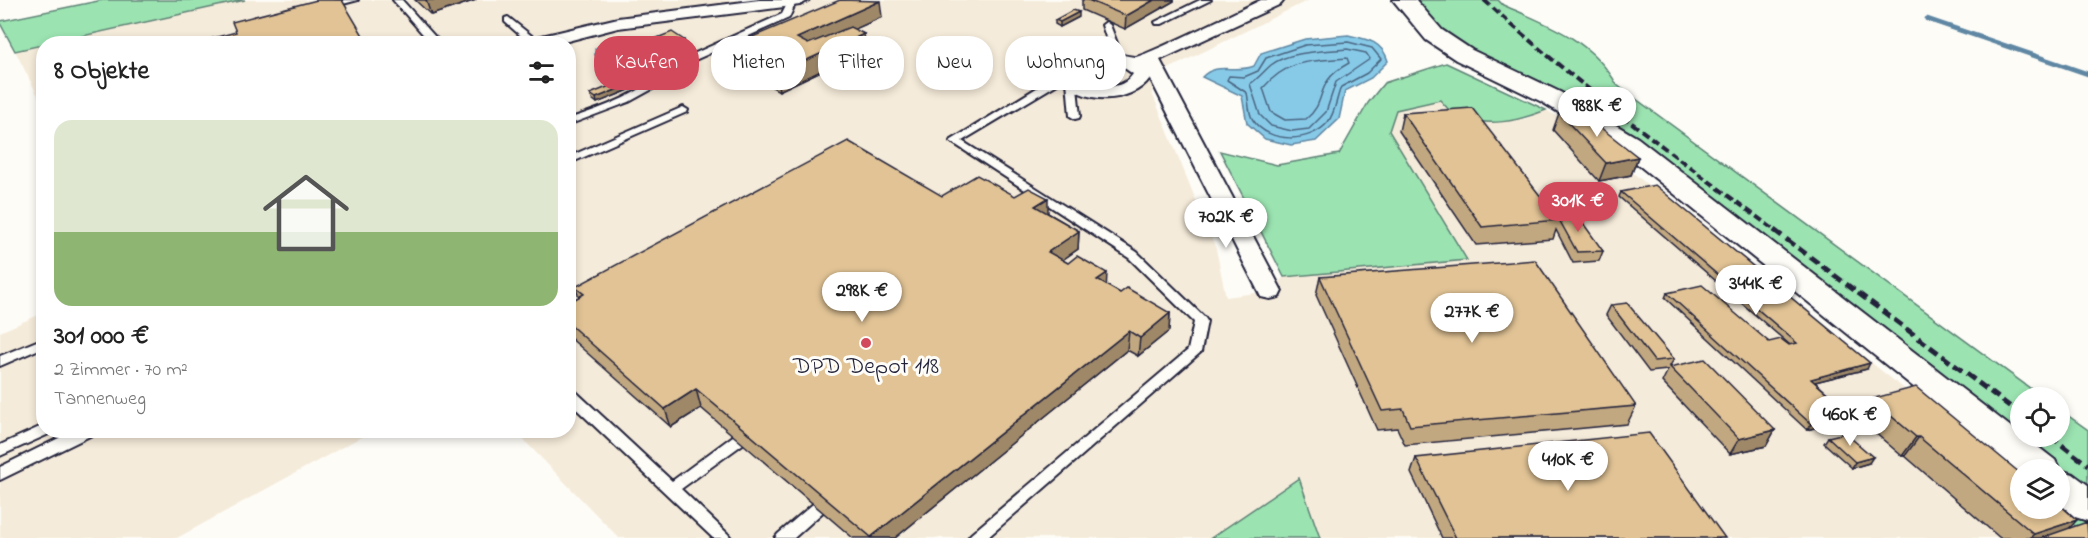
<!DOCTYPE html>
<html lang="de">
<meta charset="utf-8">
<style>
body{margin:0;font-family:"Indie Flower",sans-serif;background:#f2f2f2;color:#222;height:100vh;display:flex;flex-direction:column;font-size:22px;white-space:nowrap}
*{box-sizing:border-box;margin:0}
p{font-size:20px;color:#767676}
.icon{flex:none;width:33px;height:33px;fill:none;stroke:currentColor;stroke-width:2;stroke-linecap:round;stroke-linejoin:round}
.map{position:relative;flex:1;overflow:hidden}
.panel{position:absolute;left:36px;top:36px;width:540px;height:402px;display:flex;flex-direction:column;background:#fff;border-radius:24px;box-shadow:0 3px 9px #0003}
.panel>*{flex:none}
.guide{position:absolute;left:594px;top:36px;width:570px;height:54px;display:flex;gap:12px}
.controls{position:absolute;left:2010px;top:387px;display:grid;gap:12px}
.controls a{display:grid;place-items:center;width:60px;height:60px;border-radius:50%;background:#fff;box-shadow:0 3px 9px #0003;font-size:30px}
.price{position:absolute;translate:-50% -51px;padding:0 14px;border-radius:21px;background:#fff;color:#222;font-size:20px;line-height:39px;filter:drop-shadow(0 2px 3px #0008)}
.price::after{content:'';position:absolute;left:50%;top:36px;width:18px;height:14px;margin-left:-9px;background:inherit;clip-path:polygon(0 0,100% 0,50% 100%)}
.price.current{background:#d1495b;color:#fff}
ul{padding:0;list-style:none}
li{display:grid;align-content:center;gap:12px;height:318px;padding:0 18px}
li+li{border-top:2px solid #e0e0e0}
li span{display:grid;place-items:center;height:186px;border-radius:18px;color:#555}
li>.icon{margin-inline-start:auto}
span .icon{width:108px;height:108px;fill:#fffc;stroke-width:1}
li b{font-size:26px}
h2{display:flex;justify-content:space-between;align-items:center;height:72px;padding:0 18px;font-size:26px}
.pill{padding:0 21px;border-radius:24px;background:#fff;box-shadow:0 3px 9px #0003;font-size:21px;line-height:54px}
.pill.current{background:#d1495b;color:#fff}
.map>svg:first-child{display:block}
.built{fill:#f5ebda}
.green{fill:#9be3b1;stroke:#5e8276;stroke-width:1.5}
.water{fill:#87cae8;stroke:#5f87a3;stroke-width:1.5}
.lines{fill:none;stroke-linecap:round;stroke-linejoin:round}
.shore{stroke:#4a6580;stroke-width:1.5}
.stream{stroke:#5f87a3;stroke-width:5}
.service-casing{stroke:#22223b;stroke-width:4}
.minor-casing{stroke:#22223b;stroke-width:4}
.tertiary-casing{stroke:#22223b;stroke-width:4}
.service{fill:#fdfcf7;fill-rule:evenodd}
.minor{fill:#fdfcf7;fill-rule:evenodd}
.tertiary{fill:#fdfcf7;fill-rule:evenodd}
.rail-far1{stroke:#22223b;stroke-width:4;stroke-dasharray:8 4;stroke-linecap:butt}
.rail{stroke:#22223b;stroke-width:5;stroke-dasharray:10 5;stroke-linecap:butt}
.wall{fill:#c2a880;stroke:#22223b;stroke-width:1.5}
.shaded-wall{fill:#9e8868;stroke:#22223b;stroke-width:1.5}
.building{fill:#e1c395;stroke:#22223b;stroke-width:1.5}
.poi-dot{fill:#d1495b;stroke:#fdfcf7;stroke-width:2}
.labels{text-anchor:middle;dominant-baseline:central;stroke-width:6;stroke-linejoin:round;paint-order:stroke}
.poi-label{font-size:24px;fill:#22223b;stroke:#fdfcf7}
</style>
<div class="map">
<svg width="2088" height="538" viewBox="0 0 2088 538">
<rect width="100%" height="100%" fill="#fdfcf7"/>
<filter id="ink" filterUnits="userSpaceOnUse"><feTurbulence type="fractalNoise" baseFrequency=".0167" numOctaves="2"/><feDisplacementMap in="SourceGraphic" scale="12" xChannelSelector="R" yChannelSelector="G"/><feConvolveMatrix kernelMatrix="1 2 1 2 8 2 1 2 1" color-interpolation-filters="sRGB"/></filter>
<g filter="url(#ink)">
<!-- built -->
<path class="built" d="M103,0H1309L1154,76L1152,93L1216,249L1226,297L1270,291L1284,277L1467,260L1389,131L1396,110L1440,100L1456,116L1525,119L1546,110L1574,126L2020,481V508L2054,509L2088,538H1320L1299,479L1211,538H619L515,431L568,430V44H44L43,106L0,21Z
M43,313L44,430L372,431L177,538H0V332Z"/>
<!-- green -->
<path class="green" d="M103,0H245L15,51L0,23V21Z
M1415,0H1498L1503,5C1549,25 1592,40 1617,85L2042,397L2020,398V436H2060V410L2088,430V536L2054,509L2060,508V470L1728,214L1462,46L1428,17Z
M1446,63L1546,110C1518,121 1488,128 1458,116C1451,114 1445,105 1440,100L1396,110L1389,131L1467,260L1284,277L1220,151L1277,165L1339,154L1368,103L1384,83Z
M1299,478L1320,538H1211Z"/>
<!-- water -->
<path class="water" d="M1348,35C1367,39 1382,41 1388,61L1371,78L1345,91L1339,119L1316,141L1291,145L1265,139L1247,123L1242,96L1202,77C1217,61 1235,74 1254,66L1261,53L1305,39Z
M618,41L627,44V48L603,57L595,55V49L602,44Z"/>
<g class="lines">
<!-- shore -->
<path class="shore" d="M1348,42L1372,48L1381,59L1367,73L1341,87C1336,99 1336,111 1328,122C1311,143 1269,144 1253,120C1248,113 1249,101 1247,93L1227,80L1229,76L1244,77L1258,71L1266,58L1305,45Z
M1347,49L1366,53L1370,59L1336,82L1326,112L1309,129L1292,131L1271,126L1260,115L1250,84C1259,78 1264,71 1271,65C1288,51 1326,51 1347,49Z
M1347,58L1349,63C1312,83 1329,101 1306,119L1285,120L1271,112L1263,88C1288,59 1311,61 1347,58Z"/>
<!-- stream -->
<path class="stream" d="M1927,19L2088,74"/>
<defs>
<path id="service" d="M340,0H358L328,8L324,5Z
M393,0H402L436,38L438,40L435,44H426L428,40Z
M789,0L796,2L789,18L677,68L658,86L629,102L568,125V119C605,107 645,93 671,64L782,14Z
M1200,0H1211L1162,24H1156L1155,22Z
M508,17L537,40L538,44H530L505,22V18Z
M1106,22L1110,25L1122,56L1120,58L1117,59L1112,56L1102,25Z
M1071,75L1076,78L1080,116L1079,118L1075,119L1070,116L1067,81L1059,83L962,141L1137,252L1205,318L1207,321L1201,352L987,538H968L971,534L1188,350L1194,322L1129,258L950,141L1053,78Z
M683,107L688,110L687,112L568,164V157Z
M44,338V347L0,366V356Z
M568,387L573,389L672,481L733,436L738,435L743,436L745,440L743,444L681,489L728,534L731,538H713L568,401Z
M44,425V430H51L49,434L0,456V445Z
M75,430H96L94,434L0,480V467Z
M818,502L823,504L825,508L823,512L794,538H775L778,534L813,504Z"/>
<path id="minor" d="M759,0H809L800,5L618,28L556,44H522L525,40L618,18Z
M1261,0H1284L1281,4L1160,60L1282,291L1279,297L1270,299L1261,297L1258,291L1150,78C1132,104 1081,106 1061,78L1063,67C1081,41 1110,54 1135,57C1142,58 1246,7 1261,0ZM1099,61L1117,63L1133,74C1120,93 1097,87 1081,76V69Z"/>
<path id="tertiary" d="M1393,0H1416L1442,30L1472,50L1560,92L1638,138L2020,434V436H2024L2055,460L2060,470L2073,474L2088,485V521L2075,517L2060,504V470H2020V473L1620,150L1542,102L1456,60L1426,40Z"/>
</defs>
<!-- service casing -->
<use href="#service" class="service-casing"/>
<!-- minor casing -->
<use href="#minor" class="minor-casing"/>
<!-- tertiary casing -->
<use href="#tertiary" class="tertiary-casing"/>
<!-- service -->
<use href="#service" class="service"/>
<!-- minor -->
<use href="#minor" class="minor"/>
<!-- tertiary -->
<use href="#tertiary" class="tertiary"/>
<!-- rail-far1 -->
<path class="rail-far1" d="M1484,0C1576,84 1676,157 1776,231"/>
<!-- rail -->
<path class="rail" d="M1774,230L2020,414
M2050,436L2088,465"/>
</g>
<!-- wall -->
<path class="wall" d="M415,0H476L431,15Z
M1082,0H1174V1L1125,29L1082,10Z
M882,17L854,29L864,34L866,50L864,51L865,57L831,73L825,69L779,91L732,64L729,47Z
M1079,17L1060,27L1055,24V20Z
M647,42L685,44L660,55L648,47Z
M629,90L597,103L592,99L590,94Z
M1403,113L1555,216L1556,214L1603,251L1599,261L1573,263L1556,230L1553,239L1476,245L1399,131Z
M1559,113L1638,157L1631,175L1599,181L1553,130Z
M1621,192L1867,369L1815,382L1851,414L1847,419L1807,430L1665,298L1667,293L1769,342L1790,345L1619,197Z
M942,196L1048,213L1079,231L1078,249L1062,260L1120,293L1170,313L1169,331L1138,356L1127,350L895,538H853L701,408L671,427L568,336V303L579,297L575,287Z
M1320,277L1636,406L1627,424L1405,445L1397,428L1377,430L1316,295Z
M1611,305L1674,359L1670,366L1775,430L1766,446L1730,454L1662,382L1668,370L1649,372L1606,315Z
M1871,399L2068,529L2088,538H2000L1905,456H1902L1858,418Z
M1828,437L1869,463L1852,468L1824,443Z
M1416,458L1725,538H1442L1411,473Z"/>
<!-- shaded-wall -->
<path class="shaded-wall" d="M426,0H476L431,15Z
M1154,0H1174V1L1125,29L1126,16Z
M880,1L882,17L800,54L797,38Z
M1079,12V17L1060,27V22Z
M864,34L866,50L864,51L865,57L831,73L829,56L857,37Z
M364,37L367,44H341Z
M684,40L685,44L660,55L659,50Z
M822,53L825,69L779,91L776,74Z
M628,85L629,90L597,103L596,98Z
M1638,157L1631,175L1599,181L1606,163Z
M1048,198V216L1035,206Z
M1079,231L1078,249L1048,270V252Z
M1107,273L1106,292L1097,280Z
M1170,313L1169,331L1138,356L1140,338Z
M1129,331L1127,350L895,538H871V537Z
M1870,363L1867,369L1807,384L1811,379Z
M696,389L701,408L671,427L665,409Z
M1851,414L1847,419L1807,430L1811,424Z
M1775,430L1766,446L1730,454L1739,439Z
M1916,437H1919L1905,456H1902Z
M1873,457L1869,463L1852,468L1855,462Z
M2077,520L2060,538H2030L2034,534Z"/>
<!-- building -->
<path class="building" d="M317,0H342L364,37L341,44H191L236,32L232,22Z
M840,0L880,1L797,38L808,44L850,27L864,34L857,37L863,40L829,56L822,53L776,74L729,47Z
M1088,0H1154L1126,16Z
M1073,10L1079,12L1060,22L1055,20Z
M672,32L684,40L659,50L647,42Z
M622,81L628,85L596,98L590,94Z
M1472,108L1559,220L1482,227L1403,113Z
M1577,109L1638,157L1606,163L1559,113Z
M848,141L942,196L977,175L1015,196L1029,188L1048,198L1035,206L1079,231L1048,252L1068,263L1077,256L1107,273L1097,280L1120,293L1127,288L1170,313L1140,338L1129,331L871,537L696,389L665,409L568,323V303L584,294L575,287Z
M1655,185L1870,363L1811,379L1851,414L1811,424L1667,293L1702,285L1769,342L1781,339L1789,345L1797,343L1621,192Z
M1575,212L1603,251L1577,252L1556,214Z
M1535,260L1636,406L1410,426L1403,409L1382,411L1320,277Z
M1627,303L1674,359L1654,361L1611,305Z
M1705,359L1775,430L1739,439L1670,367Z
M1916,387L2020,473V508H2060V505L2077,520L2034,534L1919,437H1916L1871,399Z
M1649,433L1725,538H1456L1416,458Z
M1845,433L1873,457L1855,462L1828,437Z
M2087,522L2088,538H2041Z"/>
</g>
<!-- markers -->
<circle class="poi-dot" cx="866" cy="343" r="6"/>
<g class="labels">
<!-- poi labels -->
<g class="poi-label">
<text x="866" y="367">DPD Depot 118</text>
</g>
</g>
</svg>
<div class="controls">
<a><svg class="icon" aria-label="locate" viewBox="0 0 24 24"><circle cx="12" cy="12" r="6"/><path d="M12 2v4M12 18v4M2 12h4M18 12h4"/></svg></a>
<a><svg class="icon" aria-label="layers" viewBox="0 0 24 24"><path d="M12 4l9 5-9 5-9-5zM3 14l9 5 9-5"/></svg></a>
</div>
<b class="price" style="left:1597px;top:138px">988K €</b>
<b class="price current" style="left:1578px;top:233px">301K €</b>
<b class="price" style="left:1226px;top:249px">702K €</b>
<b class="price" style="left:1756px;top:316px">344K €</b>
<b class="price" style="left:862px;top:323px">298K €</b>
<b class="price" style="left:1472px;top:344px">277K €</b>
<b class="price" style="left:1850px;top:447px">460K €</b>
<b class="price" style="left:1568px;top:492px">410K €</b>
<div class="guide">
<a class="pill current">Kaufen</a>
<a class="pill">Mieten</a>
<a class="pill">Filter</a>
<a class="pill">Neu</a>
<a class="pill">Wohnung</a>
</div>
<section class="panel">
<h2>8 Objekte<svg class="icon" aria-label="filters" viewBox="0 0 24 24"><path d="M4 7h16M4 17h16"/><circle cx="9" cy="7" r="2"/><circle cx="15" cy="17" r="2"/></svg></h2>
<ul>
<li><span style="background:linear-gradient(#dfe7d0 60%,#8fb573 0)"><svg class="icon" aria-label="home" viewBox="0 0 24 24"><path d="M3 11l9-7 9 7M6 9v11h12V9"/></svg></span><div><b>301 000 €</b><p>2 Zimmer · 70 m²</p><p>Tannenweg</p></div></li>
</ul>
</section>
</div>
